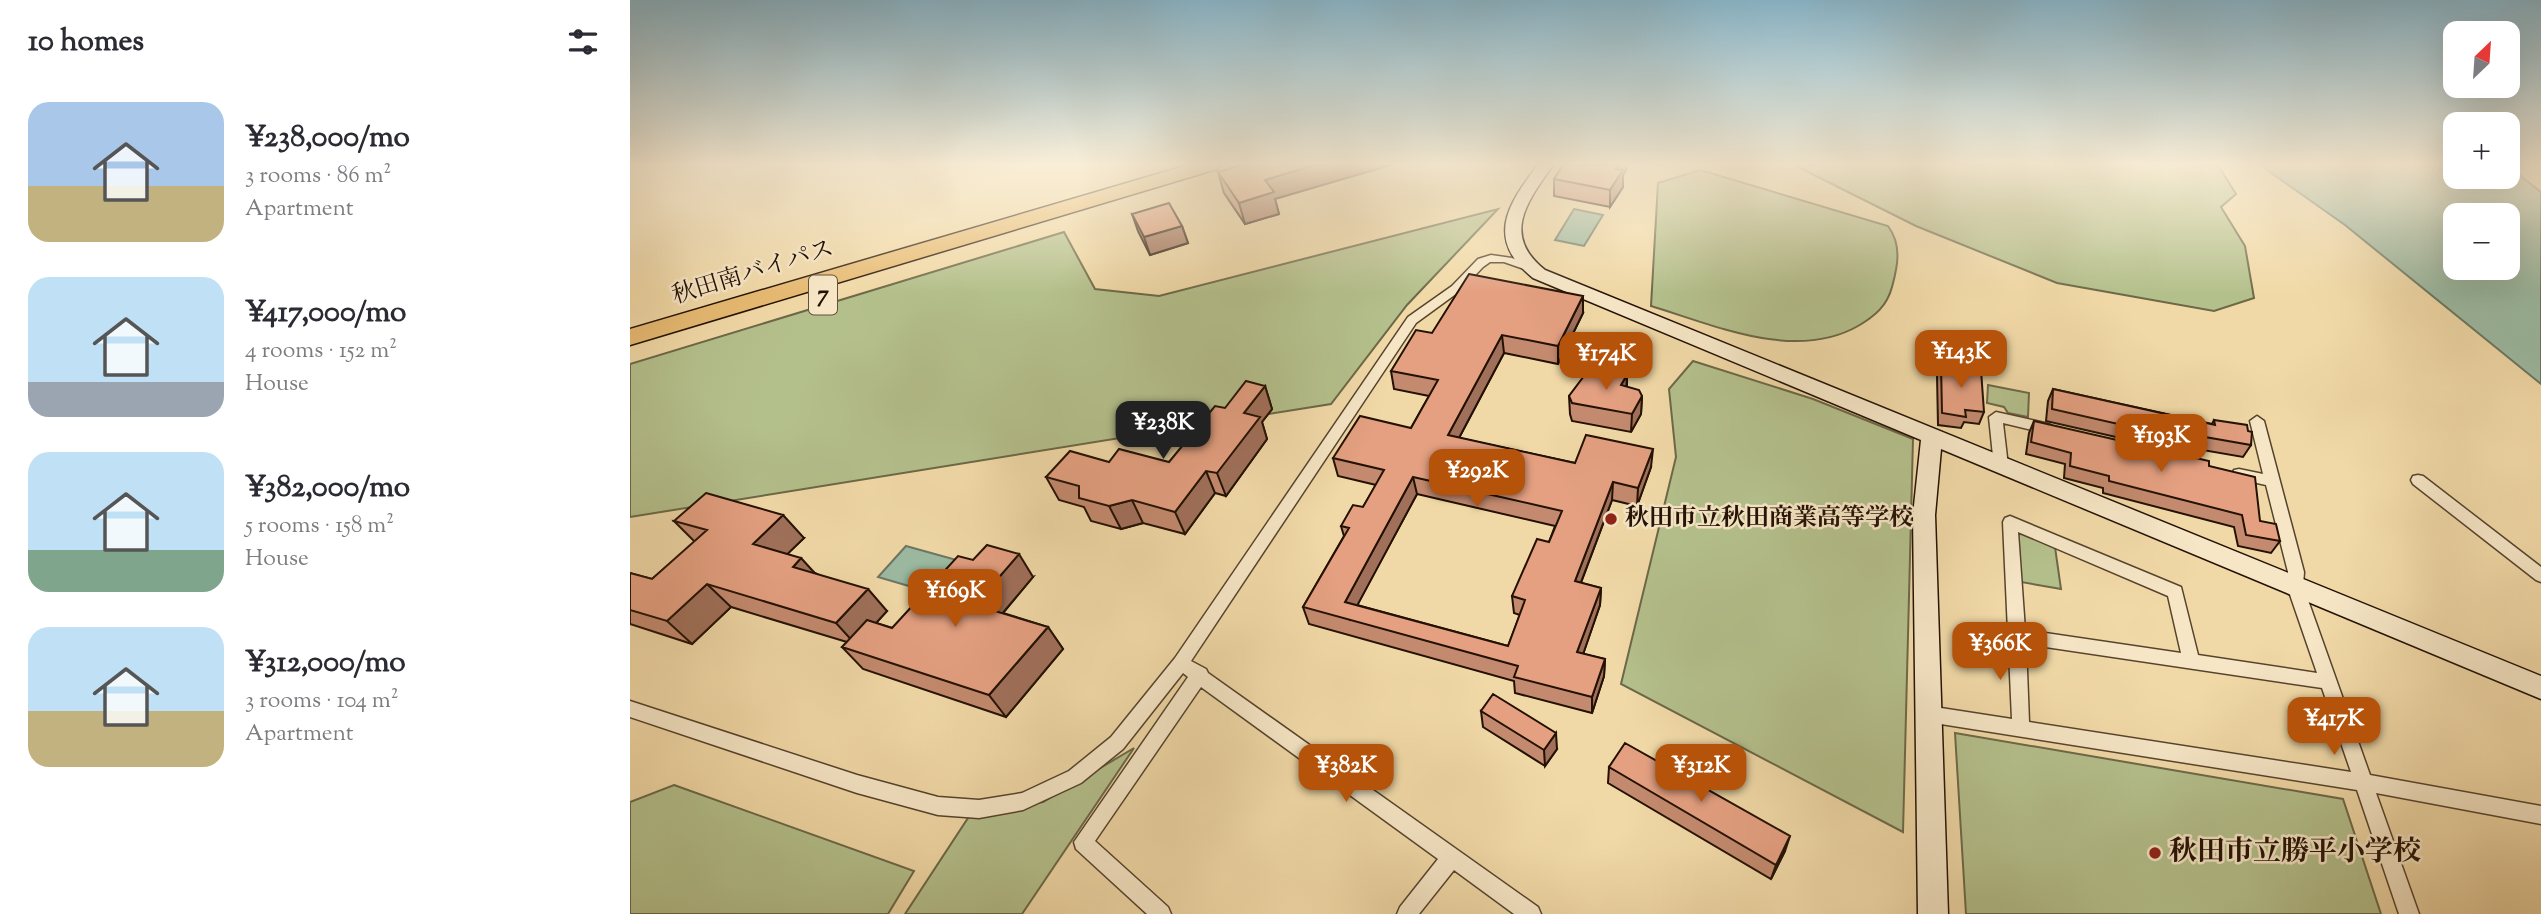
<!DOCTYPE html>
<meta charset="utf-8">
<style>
body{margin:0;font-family:"Sorts Mill Goudy","Noto Serif JP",serif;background:#f2f2f3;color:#2b2b33;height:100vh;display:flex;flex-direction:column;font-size:26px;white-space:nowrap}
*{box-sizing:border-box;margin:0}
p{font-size:23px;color:#7c7c81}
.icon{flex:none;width:38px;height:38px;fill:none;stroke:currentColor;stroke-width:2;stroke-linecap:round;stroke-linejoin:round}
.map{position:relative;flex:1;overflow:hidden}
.side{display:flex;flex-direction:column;background:#fff;width:630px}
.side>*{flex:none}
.needle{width:46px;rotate:25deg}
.tools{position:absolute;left:1813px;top:21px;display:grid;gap:14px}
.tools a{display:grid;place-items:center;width:77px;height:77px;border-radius:14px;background:#fff;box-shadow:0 7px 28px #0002;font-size:35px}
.price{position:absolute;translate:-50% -60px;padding:0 16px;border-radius:14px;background:#b45309;color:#fff;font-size:23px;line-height:46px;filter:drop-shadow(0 2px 4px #0008)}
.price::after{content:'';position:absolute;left:50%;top:42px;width:21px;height:16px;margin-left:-10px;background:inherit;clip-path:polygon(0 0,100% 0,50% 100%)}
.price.active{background:#222;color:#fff}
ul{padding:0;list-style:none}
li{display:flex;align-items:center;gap:21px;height:175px;padding:0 28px}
li span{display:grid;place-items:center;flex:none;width:196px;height:140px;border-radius:21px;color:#555}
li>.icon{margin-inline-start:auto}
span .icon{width:84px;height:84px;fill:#fffc;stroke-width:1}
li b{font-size:30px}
h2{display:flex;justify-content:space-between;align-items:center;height:84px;padding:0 28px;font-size:30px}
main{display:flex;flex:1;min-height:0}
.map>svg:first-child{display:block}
.green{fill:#b4c08c;stroke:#6c6848;stroke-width:2}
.water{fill:#9cbba3;stroke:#6c7763;stroke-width:2;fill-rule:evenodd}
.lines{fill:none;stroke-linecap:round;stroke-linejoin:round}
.street-casing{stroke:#56432d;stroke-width:3}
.secondary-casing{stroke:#231104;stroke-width:3}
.highway-casing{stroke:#231104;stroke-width:3}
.street{fill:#f6e6c6;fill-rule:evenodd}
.secondary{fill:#f6e6c6;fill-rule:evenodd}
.highway{fill:#e8bc74;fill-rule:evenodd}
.wall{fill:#c48a6f;stroke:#231104;stroke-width:2;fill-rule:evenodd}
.shaded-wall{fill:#a0705a;stroke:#231104;stroke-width:2}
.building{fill:#e4a081;stroke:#231104;stroke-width:2;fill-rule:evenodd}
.poi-dot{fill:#8f2418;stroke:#f6e6c6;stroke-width:2.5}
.labels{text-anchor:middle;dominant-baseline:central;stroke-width:5;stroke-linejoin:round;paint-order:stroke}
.shield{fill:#f6e6c6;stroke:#62513e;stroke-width:2}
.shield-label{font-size:23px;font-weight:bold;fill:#231104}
.street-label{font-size:24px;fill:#231104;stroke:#f6e6c6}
.poi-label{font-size:24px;font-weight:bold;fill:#231104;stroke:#f6e6c6;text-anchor:start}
.near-poi-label{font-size:28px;font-weight:bold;fill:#231104;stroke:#f6e6c6;text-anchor:start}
</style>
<main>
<section class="side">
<h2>10 homes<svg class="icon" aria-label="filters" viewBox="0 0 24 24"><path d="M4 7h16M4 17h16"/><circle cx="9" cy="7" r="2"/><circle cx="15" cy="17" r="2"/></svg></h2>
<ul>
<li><span style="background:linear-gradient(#a9c7e8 60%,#c2b280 0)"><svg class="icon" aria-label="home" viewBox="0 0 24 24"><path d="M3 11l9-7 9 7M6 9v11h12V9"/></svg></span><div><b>¥238,000/mo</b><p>3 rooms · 86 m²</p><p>Apartment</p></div></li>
<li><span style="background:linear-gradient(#bfe0f5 75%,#9aa5b1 0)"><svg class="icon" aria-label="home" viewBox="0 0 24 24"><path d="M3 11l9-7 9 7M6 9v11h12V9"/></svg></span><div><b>¥417,000/mo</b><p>4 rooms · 152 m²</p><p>House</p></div></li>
<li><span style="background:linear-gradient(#bfe0f5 70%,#7fa58c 0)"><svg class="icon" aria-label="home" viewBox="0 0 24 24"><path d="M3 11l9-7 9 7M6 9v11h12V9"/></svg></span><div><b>¥382,000/mo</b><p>5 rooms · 158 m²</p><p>House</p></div></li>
<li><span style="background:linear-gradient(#bfe0f5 60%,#c2b280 0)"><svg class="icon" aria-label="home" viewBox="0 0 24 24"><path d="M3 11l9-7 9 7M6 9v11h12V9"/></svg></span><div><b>¥312,000/mo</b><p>3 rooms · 104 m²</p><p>Apartment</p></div></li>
</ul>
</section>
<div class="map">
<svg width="1911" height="914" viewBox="0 0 1911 914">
<rect width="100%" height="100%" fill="#f1d9a7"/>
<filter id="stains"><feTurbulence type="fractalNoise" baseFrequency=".00286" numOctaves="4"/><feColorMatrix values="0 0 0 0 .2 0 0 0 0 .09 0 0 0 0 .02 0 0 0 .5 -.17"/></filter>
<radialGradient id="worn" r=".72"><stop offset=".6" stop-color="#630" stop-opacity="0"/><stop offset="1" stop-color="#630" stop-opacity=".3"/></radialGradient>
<!-- green -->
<path class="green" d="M1164,165H1588L1606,194L1591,207L1615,246L1624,298L1584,311L1427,283L1286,226Z
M1070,170L1258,226C1272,245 1268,265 1262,287C1257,306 1245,316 1228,326C1165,362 1084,325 1021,306L1028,183Z
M868,209L777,305L701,404L0,517V364L434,232L465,289L529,296Z
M1063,361L1183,399L1283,439L1273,832L991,684L1046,457L1039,389Z
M1358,385L1399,393L1398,417L1378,413L1374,407L1357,403Z
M1388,532L1425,547L1431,589L1391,582Z
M1325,733L1713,799L1751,914H1336Z
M504,748L392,914H275L340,815L413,802Z
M44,785L284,871L258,914H0V802Z"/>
<!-- water -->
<path class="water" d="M1630,165H1825V177H1878V166L1911,192V384L1715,225ZM1878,215V268H1825V215Z
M944,209L973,215L954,246L925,240Z
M276,546L341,564L313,596L248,577Z"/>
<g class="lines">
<defs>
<path id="street" d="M861,255L882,258L900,265L894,269L874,262H860L853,267L830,291L786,323L561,661L576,669L578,673L908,907L911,914H884L824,870L789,914H767L770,907L808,859L571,687L465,841L538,907L541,914H517L446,849L444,842L558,677L553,673L493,749L451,783L393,810L349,818L308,815L227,793L0,717V701L227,775L308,797L349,800L392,793L439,771L481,737L545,658L778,317L822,286L848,259Z
M1366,412L1419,424L1426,429L1419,434L1373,423L1378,466L1371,471L1364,466L1359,417Z
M1627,416L1634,421L1674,572L1673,586L1740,775L1911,806V824L1746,793L1789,914H1769L1727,790L1298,722L1292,719L1289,714L1292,709L1298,706L1382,719L1373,522L1375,518L1380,516L1551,587L1568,655L1687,673L1657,586L1658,572L1636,485L1604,478L1602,474L1604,470L1609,469L1633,474L1620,421ZM1388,532L1538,596L1551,653L1395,630ZM1396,644L1692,688L1721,772L1399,722Z
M1788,475L1793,476L1911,567V582L1906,580L1783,484L1781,480L1783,476Z"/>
<path id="secondary" d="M908,165H923C897,202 871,235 915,270L1911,676V699L1311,449L1305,515L1318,914H1288L1283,515L1291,440L903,278C856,240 876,206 908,165Z"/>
<path id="highway" d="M558,165H589L587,169L0,345V329Z"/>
</defs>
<!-- street casing -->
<use href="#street" class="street-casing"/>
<!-- secondary casing -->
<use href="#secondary" class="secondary-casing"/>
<!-- highway casing -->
<use href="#highway" class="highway-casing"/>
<!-- street -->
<use href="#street" class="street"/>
<!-- secondary -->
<use href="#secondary" class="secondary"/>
<!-- highway -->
<use href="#highway" class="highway"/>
</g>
<!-- wall -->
<path class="wall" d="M996,170L993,175V187L980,207L924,196V179Z
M588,172L645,199L649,214L615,224L594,193Z
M502,214L552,226L558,243L520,255L508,231Z
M953,313L928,364L874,353L829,438L945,463L1021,467L1007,506L982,500L951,583L971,588L970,605L953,654L975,659L974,676L962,713L885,693L884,681L679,624L673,607L714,536L711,526L733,507L746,485L708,476L703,458L781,428L799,396L764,389L761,371L802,333ZM787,494L925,526L919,542L882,596L884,613L890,615L878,646L727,605Z
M1311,364L1354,412L1349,424L1334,422L1331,428L1308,425L1307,376Z
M997,375V387L1012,396L1011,414L1001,432L942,421L940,414L939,396Z
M635,386L642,409L632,422L637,439L596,496L585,493L555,534L513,523L491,529L461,521L454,507L429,500L416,477L479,462H539L595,408Z
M1423,389L1582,424L1584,420L1621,445L1613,457L1573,450L1569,456L1416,421L1418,401Z
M1404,421L1579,466L1630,521L1650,541L1641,553L1608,546L1604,527L1473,493V488L1434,478L1435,464L1396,454L1399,433Z
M44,521L174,538L157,554L185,573L257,611L246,623L262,628L403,577L373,613L418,627L433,649L376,717L233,669L212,647L217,642L101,607L62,644L0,624V573L22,579L65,542Z
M851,711L927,749L915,766L853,727Z
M979,767L1155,851L1141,879L978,783Z"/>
<!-- shaded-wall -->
<path class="shaded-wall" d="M684,165H761L645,199L649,214L615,224L609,203L635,180Z
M988,165H996V170L993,175V187L980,207V190L986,169Z
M552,226L558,243L520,255L514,237Z
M953,296V313L928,364V346Z
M872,335L874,353L821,453L818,435Z
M997,375L996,393L991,385Z
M635,386L642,409L632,422L637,439L596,496L587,473L614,413Z
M1012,396L1011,414L1001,432L1002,414Z
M1023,449L1021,467L1007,506L1008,488Z
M576,471L585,493L555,534L545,512Z
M783,477L787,494L720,619L715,602Z
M983,482L982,500L945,598V581Z
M502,500L513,523L491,529L479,506Z
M153,515L174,538L144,567L123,544Z
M389,554L403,577L361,627L345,605Z
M171,558L192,581L163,567Z
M77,584L101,607L62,644L37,621Z
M971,588L970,605L948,669L947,652Z
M238,589L257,611L226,645L206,623Z
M418,627L433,649L376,717L359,695Z
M975,659L974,676L962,713V697Z
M926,733L927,749L915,766L914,750Z
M1160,836L1155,851L1141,879L1146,865Z"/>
<!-- building -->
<path class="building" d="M611,165H684L635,180L644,192L609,203L588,172Z
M933,165H988L986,169L993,170L980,190L924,179Z
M539,203L552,226L514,237L502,214Z
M839,274L953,296L928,346L872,335L818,435L945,463L956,435L1023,449L1008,488L983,482L945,581L971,588L947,652L975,659L962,697L884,677L888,666L673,607L719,528L711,526L723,505L733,507L754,470L703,458L730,416L781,428L808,380L761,371L786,330L802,333ZM783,477L932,511L919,542L907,539L882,596L895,600L878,646L715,602Z
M1311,364L1351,370L1354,412L1335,410L1336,417L1312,413Z
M960,368L997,375L991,385L1009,390L1012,396L1002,414L942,403L939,396Z
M616,381L635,386L614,413L630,417L587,473L576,471L545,512L502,500L479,506L449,498V486L416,477L440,451L479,462L489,449L539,462L585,406L595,408Z
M1423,389L1585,425L1584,420L1617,425L1618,431L1622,432L1621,445L1575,437L1576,444L1422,409Z
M1404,421L1579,461V466L1625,477L1630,521L1646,524L1650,541L1616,535L1612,515L1479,481V476L1440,466L1441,453L1401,442Z
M76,493L153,515L123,544L171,558L163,567L238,589L206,623L77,584L37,621L0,610V573L22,579L77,530L44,521Z
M357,545L389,554L345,605L418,627L359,695L212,647L237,620L262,628L328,556L343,560Z
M863,694L926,733L914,750L851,711Z
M995,743L1160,836L1146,865L979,767Z"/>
<!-- sky -->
<linearGradient id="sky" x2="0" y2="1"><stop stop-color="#89b7cc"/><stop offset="0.56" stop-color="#f9eed7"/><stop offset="1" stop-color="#f9eed7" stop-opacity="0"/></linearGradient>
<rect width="1911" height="293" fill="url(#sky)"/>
<!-- markers -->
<g class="poi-dot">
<circle cx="981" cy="519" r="7"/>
<circle cx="1525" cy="853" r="7"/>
</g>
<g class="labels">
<!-- shield labels -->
<rect class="shield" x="179" y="275.5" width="28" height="39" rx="5"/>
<g class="shield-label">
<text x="193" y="295">7</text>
</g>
<!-- street labels -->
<g class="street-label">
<text transform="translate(123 273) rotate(-17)">秋田南バイパス</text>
</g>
<!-- poi labels -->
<g class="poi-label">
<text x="995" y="519">秋田市立秋田商業高等学校</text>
</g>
<!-- near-poi labels -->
<g class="near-poi-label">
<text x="1539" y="853">秋田市立勝平小学校</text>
</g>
</g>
<rect width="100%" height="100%" filter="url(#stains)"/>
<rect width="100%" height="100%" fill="url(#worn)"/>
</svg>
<div class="tools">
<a><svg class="needle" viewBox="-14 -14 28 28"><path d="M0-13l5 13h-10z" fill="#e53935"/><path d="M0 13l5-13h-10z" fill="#7c7c81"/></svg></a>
<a>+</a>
<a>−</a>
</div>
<b class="price" style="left:1331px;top:390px">¥143K</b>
<b class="price" style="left:976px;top:392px">¥174K</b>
<b class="price active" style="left:533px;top:461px">¥238K</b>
<b class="price" style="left:1531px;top:474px">¥193K</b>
<b class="price" style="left:847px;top:509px">¥292K</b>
<b class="price" style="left:325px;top:629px">¥169K</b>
<b class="price" style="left:1370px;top:682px">¥366K</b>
<b class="price" style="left:1704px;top:757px">¥417K</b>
<b class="price" style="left:716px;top:804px">¥382K</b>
<b class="price" style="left:1071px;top:804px">¥312K</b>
</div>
</main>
